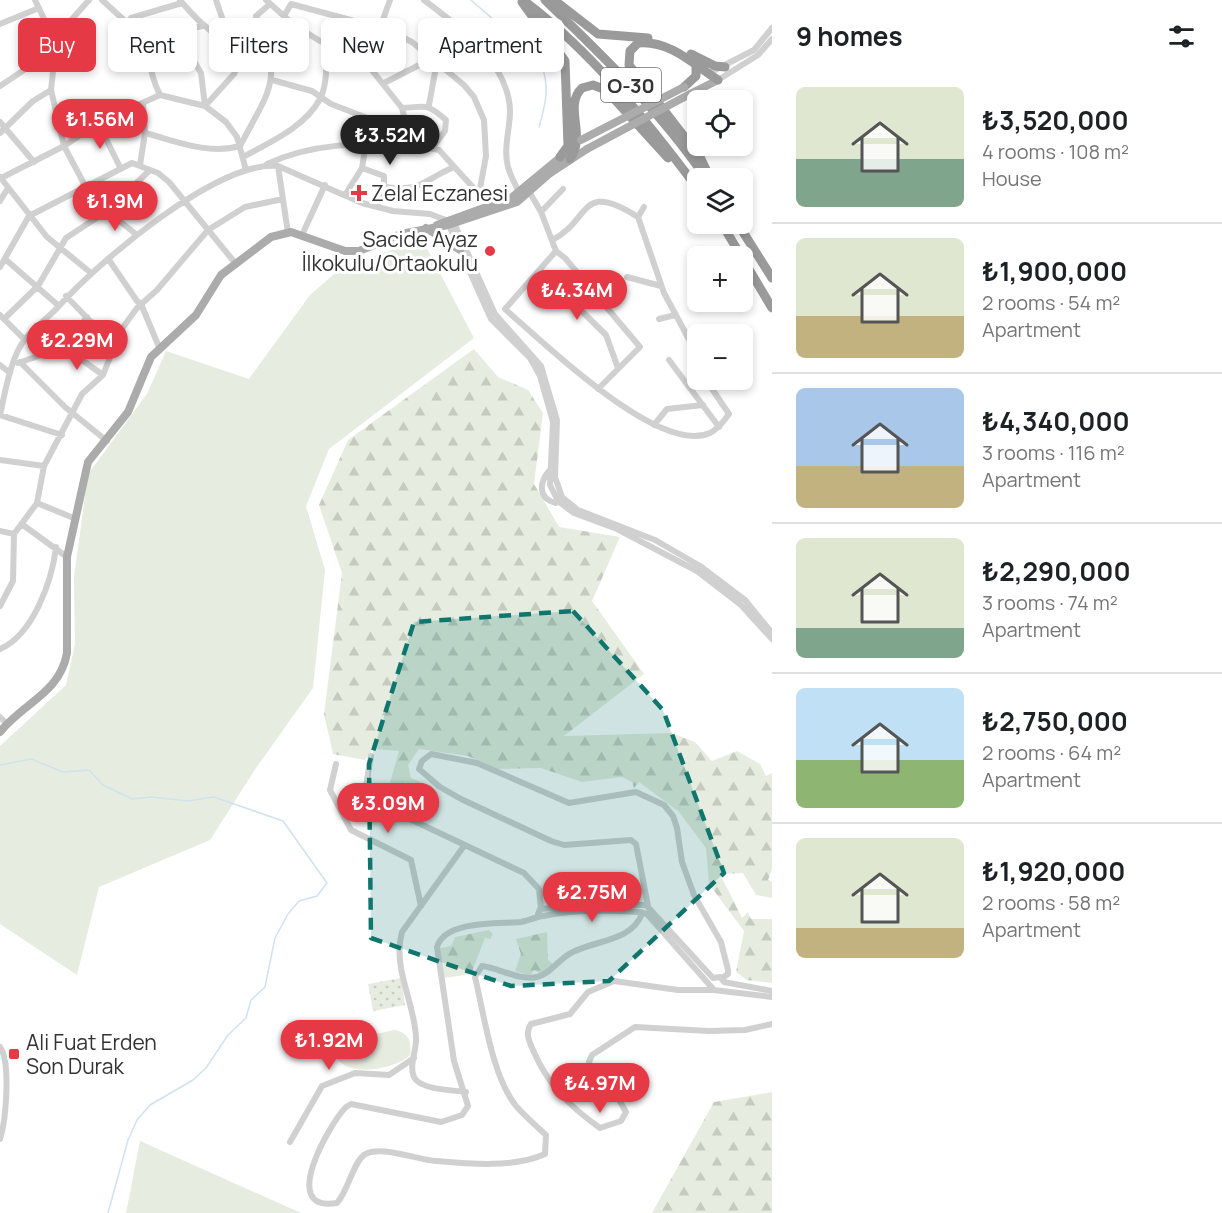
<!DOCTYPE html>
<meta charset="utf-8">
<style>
body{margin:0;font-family:Manrope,sans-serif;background:#f6f6f6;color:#202124;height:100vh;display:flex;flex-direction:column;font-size:22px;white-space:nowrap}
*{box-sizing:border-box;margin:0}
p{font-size:20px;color:#757577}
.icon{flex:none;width:33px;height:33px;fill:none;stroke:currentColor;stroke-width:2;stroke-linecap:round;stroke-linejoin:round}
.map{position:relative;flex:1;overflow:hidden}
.details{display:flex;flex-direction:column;background:#fff;width:450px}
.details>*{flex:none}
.hud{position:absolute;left:18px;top:18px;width:570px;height:54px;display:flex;gap:12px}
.fabs{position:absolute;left:687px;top:90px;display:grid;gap:12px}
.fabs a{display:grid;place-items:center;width:66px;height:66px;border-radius:9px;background:#fff;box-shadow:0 3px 9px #0003;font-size:30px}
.price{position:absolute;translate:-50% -51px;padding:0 14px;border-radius:21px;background:#e63946;color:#fff;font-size:20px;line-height:39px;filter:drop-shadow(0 2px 3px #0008)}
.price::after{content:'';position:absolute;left:50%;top:36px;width:18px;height:14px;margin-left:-9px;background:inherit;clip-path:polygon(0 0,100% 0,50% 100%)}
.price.on{background:#222;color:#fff}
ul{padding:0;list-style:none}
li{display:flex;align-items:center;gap:18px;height:150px;padding:0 24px}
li+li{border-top:2px solid #e0e0e0}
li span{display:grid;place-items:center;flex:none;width:168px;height:120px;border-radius:9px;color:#555}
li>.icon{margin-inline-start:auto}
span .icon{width:72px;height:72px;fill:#fffc;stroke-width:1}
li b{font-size:26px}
h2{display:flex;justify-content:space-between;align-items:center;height:72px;padding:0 24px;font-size:26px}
.chip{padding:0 21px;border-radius:9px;background:#fff;box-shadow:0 3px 9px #0003;font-size:21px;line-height:54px}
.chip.on{background:#e63946;color:#fff}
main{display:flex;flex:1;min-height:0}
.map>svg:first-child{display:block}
.grass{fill:#e6ecdf}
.forest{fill:url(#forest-firs)}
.park{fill:url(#park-dots)}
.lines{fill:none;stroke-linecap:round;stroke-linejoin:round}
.stream{stroke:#cfe2ee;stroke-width:1.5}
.minor{stroke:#d0d0d0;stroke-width:6}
.major{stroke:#ababab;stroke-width:8}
.highway{stroke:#9a9a9a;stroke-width:9}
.major-bridge{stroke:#ababab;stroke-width:8}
.marked{fill:#0f766e;fill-opacity:0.2;stroke:#0f766e;stroke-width:4.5;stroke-dasharray:12 8;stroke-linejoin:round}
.poi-dot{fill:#e63946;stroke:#fff;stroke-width:2}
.labels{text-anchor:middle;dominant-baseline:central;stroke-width:6;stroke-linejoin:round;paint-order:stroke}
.shield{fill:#fff;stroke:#707070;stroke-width:1.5}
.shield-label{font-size:20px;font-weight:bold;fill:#333}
.poi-label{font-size:21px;fill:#333;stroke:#fff;text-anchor:start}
</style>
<main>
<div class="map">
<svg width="772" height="1213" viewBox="0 0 772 1213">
<defs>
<pattern id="forest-firs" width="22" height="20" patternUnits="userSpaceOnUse" patternTransform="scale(1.5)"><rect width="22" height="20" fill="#e6ecdf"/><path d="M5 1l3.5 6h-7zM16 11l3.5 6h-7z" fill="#c6cbc0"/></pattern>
<pattern id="park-dots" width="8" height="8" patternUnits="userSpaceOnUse" patternTransform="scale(1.5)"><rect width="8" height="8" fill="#e6ecdf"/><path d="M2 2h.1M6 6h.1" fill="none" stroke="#c6cbc0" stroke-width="1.8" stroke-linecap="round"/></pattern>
</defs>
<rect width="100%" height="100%" fill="#fff"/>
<!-- grass -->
<path class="grass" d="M422,239L474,338L329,449L306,506L325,570L313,688L256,768L210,840L99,887L77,975L0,924V746L66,685L75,644L74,577L88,474L147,394L166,351L249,379L310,295L341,268Z
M395,1030C409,1033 412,1042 410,1055C395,1070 340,1080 334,1051L340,1041Z
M140,1141L301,1213H126Z"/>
<!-- forest -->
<path class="forest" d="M474,349L498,377L528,390L543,413L534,484L559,527L620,537L592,601L644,674L564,736L671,733L695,742L712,761L737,751L760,764L766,776L772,773V869L768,880L772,882V898L756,895L743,873L720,874L742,918L748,912L751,919H772V983L747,980L736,972L744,931L709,884L706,848L679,812L639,782L634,788L632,782L622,777L582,782L541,768L498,769L468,756L419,749L408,765L411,778L432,787L434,794L404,782L392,801L374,787L388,790L399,751L373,749L365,760L333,754L324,714L342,573L319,505L348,440Z
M489,930L493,934L490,939L485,938L471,974L444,978L440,948L451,946L455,937Z
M547,932L548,960L553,964L541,974L534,970L530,976L515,971L521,954L516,939Z
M772,1092V1213H652L714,1102Z"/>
<!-- park -->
<path class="park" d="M401,978L405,1005L373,1011L368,984Z"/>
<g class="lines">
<!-- stream -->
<path class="stream" d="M471,0C484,12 537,55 542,67C550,88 545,106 539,127
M0,765L31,759L63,772L89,770L103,785L132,799L152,797L188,801L214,797L283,821L327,883L317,896L299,901L288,914L275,938L265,987L251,1000L246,1018L228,1035L206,1068L193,1080L150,1105L137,1120L128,1140L108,1213"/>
<!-- minor -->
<path class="minor" d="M35,0L56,44
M89,0L64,28L56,44L51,90L64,146L100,214
M102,0L145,39L174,44L189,53L201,73L205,106L234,74L245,51
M180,0C207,33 229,47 271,56
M216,0L231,44
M266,0L294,25L320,41L344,48L367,64L402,108C426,107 426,102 446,120L445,131L433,147
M424,0C459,26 509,63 510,111C510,129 503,149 508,167C510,175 515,184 519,192
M284,16L291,4L388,30L412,42L464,85L474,97L484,120L486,156L479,194
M128,23L131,18L182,3
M0,24L39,8
M367,64L390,0
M709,73L754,50L772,28
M272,80L312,91L331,104L370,119L362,168L345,195
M718,80L758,55L772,39
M384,83L433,58
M0,86L36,62L55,55
M160,95C150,76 150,59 145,39L202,26
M429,105L437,61
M402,108L411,144
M0,122L34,162
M98,123L120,167
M0,133L33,101L51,90
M145,133C176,141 208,155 240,146C270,88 284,82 256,16L270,4
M243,157C270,142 305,127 320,99C328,84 326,59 327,43
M267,164C310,144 361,141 408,148L411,144L439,150L489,205
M140,165L145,133L143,105
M278,166L288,233
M362,168L384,176V187
M0,177L47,237L91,273
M1,178L64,146L98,123L160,95L205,106L226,122L237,137L246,170
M563,189L541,212L556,251L505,309C542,341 659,456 710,433C718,429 724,421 729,414L706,380
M530,193L541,212
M0,201L8,188
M377,207L384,187C424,192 421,181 454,167
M107,211L137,235
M638,217L644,207
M448,223L491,319L530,358L540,376L553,422L550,485L558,501L574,513L617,529L697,571L740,604L772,639
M302,235L325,185
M552,240C591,221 579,179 638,217L664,293L691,343L698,363
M556,251L565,258L640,347L598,389
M5,259L59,306
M109,260L137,301L141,304L159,347
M0,267L29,216L132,163L158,173L169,182L236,264
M541,271L606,335L618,368
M627,277L661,286
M66,296L90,321L117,337
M0,315L24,339
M5,318L38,286L66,238L107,211L149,171
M659,319L675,315
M64,347L103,375
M669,360L719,427
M20,362L65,407L107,441
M18,363L64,347L87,317
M0,365L10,373
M0,415C5,393 11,355 26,338C36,326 49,317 59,306C97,263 218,160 278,166L362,203L393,211L430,214L454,223L495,314L541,366L557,420L555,477L562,497L578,510L655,540L700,566L745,600L772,633
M0,415L62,435
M654,425L667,409L703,405
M0,460L44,466
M549,471C539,483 538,499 556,503L559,500
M37,503L76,519
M23,525L67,557
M0,531L14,534
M0,606L13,581L14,534L37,503L44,466L82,394L103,375L121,330L137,308L157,290L208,230L245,207L283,199
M0,649C33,635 52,581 56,547
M0,717L7,724
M371,756L366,786L374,802L524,873L539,889L541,909
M336,764L330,790L351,830L411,860L421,906
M464,846L402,932C392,968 415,1003 416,1038C417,1050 407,1069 416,1080C426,1090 452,1090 466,1092
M648,906L636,844L631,840L564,845L551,841L461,799L440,787L419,769L422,761L431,754L477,763L569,803L636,792L664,805L673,816L677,828L682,862L694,895L721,942L728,970V974L722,978
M642,914C631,942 594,940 571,953C559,959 549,975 537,977C520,981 499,968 482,966L475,977C484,1014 492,1076 516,1106C525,1116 536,1126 546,1135L545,1154C514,1168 470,1164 436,1161C417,1160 379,1144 364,1155C353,1163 348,1191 337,1203C277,1213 331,1122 346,1107L351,1104L441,1122L462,1115L468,1106L454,1061L437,947C445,920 498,924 521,922C528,921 535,917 543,916C574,909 609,910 640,912L647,914L714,990L772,997
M543,916L538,914L540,909L591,905H646L713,978L720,977L724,982L772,991
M714,990H678L614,981L588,992L570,1014L531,1024C525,1033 529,1041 533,1050C548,1085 569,1106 600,1128L621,1121L626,1112L614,1091L595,1078L589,1062L592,1055L635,1027L709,1031L745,1030L772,1024
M0,1047C11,1062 6,1120 0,1139
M290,1142L322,1086L355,1073L389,1075L414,1058"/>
<!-- major -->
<path class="major" d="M690,94L718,80
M437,225L511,198L563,155
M426,228L460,250
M0,732C23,703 60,693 67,653V557L88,462L128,412L151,357L196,315L221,275L271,237L291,232L345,251H359L401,234L448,225L517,202L549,174L587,149"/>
<!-- highway -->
<path class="highway" d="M523,0C590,50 648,122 698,189
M545,0C602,55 658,109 703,174
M554,0L598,34L648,38
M522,2L565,61L568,146L560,157
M691,54L715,66L725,67
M684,87L696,76V64
M570,159C587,135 563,106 582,88L593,85L606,90L668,158
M710,178L700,157L629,65L630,51L638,43C670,40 693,64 718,80
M722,224L772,308
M738,224L772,278"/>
<!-- major-bridge -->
<path class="major-bridge" d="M581,140L684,87
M587,149L690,94"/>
</g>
<!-- marked area -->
<path class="marked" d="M573,611L663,710L724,873L609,981L511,986L371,938L369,764L414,622Z"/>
<!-- markers -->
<g class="poi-dot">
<path d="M356 184h6v6h6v6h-6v6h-6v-6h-6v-6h6z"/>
<circle cx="490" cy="251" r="6"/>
<rect x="8" y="1048" width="12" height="12" rx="3"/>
</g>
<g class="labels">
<!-- shield labels -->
<rect class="shield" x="601" y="68" width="60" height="34" rx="4.5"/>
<g class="shield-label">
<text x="631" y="85">O-30</text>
</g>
<!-- poi labels -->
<g class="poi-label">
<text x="371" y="193">Zelal Eczanesi</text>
<text x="478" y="239" text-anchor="end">Sacide Ayaz<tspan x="478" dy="24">İlkokulu/Ortaokulu</tspan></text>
<text x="26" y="1042">Ali Fuat Erden<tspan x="26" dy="24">Son Durak</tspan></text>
</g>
</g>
</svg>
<div class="fabs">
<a><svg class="icon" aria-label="locate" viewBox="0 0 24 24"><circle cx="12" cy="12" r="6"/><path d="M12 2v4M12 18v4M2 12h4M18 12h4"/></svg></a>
<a><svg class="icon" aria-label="layers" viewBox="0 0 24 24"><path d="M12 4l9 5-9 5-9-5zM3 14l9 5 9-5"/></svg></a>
<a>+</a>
<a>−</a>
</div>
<b class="price" style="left:100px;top:150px">₺1.56M</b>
<b class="price on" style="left:390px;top:166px">₺3.52M</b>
<b class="price" style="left:115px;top:232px">₺1.9M</b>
<b class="price" style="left:577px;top:321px">₺4.34M</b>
<b class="price" style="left:77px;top:371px">₺2.29M</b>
<b class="price" style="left:388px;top:834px">₺3.09M</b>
<b class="price" style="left:592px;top:923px">₺2.75M</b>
<b class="price" style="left:329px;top:1071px">₺1.92M</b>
<b class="price" style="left:600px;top:1114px">₺4.97M</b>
<div class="hud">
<a class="chip on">Buy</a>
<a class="chip">Rent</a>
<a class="chip">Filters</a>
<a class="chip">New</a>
<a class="chip">Apartment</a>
</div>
</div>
<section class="details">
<h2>9 homes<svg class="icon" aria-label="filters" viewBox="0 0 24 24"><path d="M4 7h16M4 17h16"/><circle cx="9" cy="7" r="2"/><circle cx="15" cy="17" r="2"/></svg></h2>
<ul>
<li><span style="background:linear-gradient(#dfe7d0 60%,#7fa58c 0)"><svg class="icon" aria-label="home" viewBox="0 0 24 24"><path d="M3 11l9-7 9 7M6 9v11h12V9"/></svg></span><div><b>₺3,520,000</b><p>4 rooms · 108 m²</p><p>House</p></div></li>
<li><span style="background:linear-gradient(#dfe7d0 65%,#c2b280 0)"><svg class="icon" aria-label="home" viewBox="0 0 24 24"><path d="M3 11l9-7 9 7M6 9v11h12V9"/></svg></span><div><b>₺1,900,000</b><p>2 rooms · 54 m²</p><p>Apartment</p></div></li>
<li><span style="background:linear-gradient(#a9c7e8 65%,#c2b280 0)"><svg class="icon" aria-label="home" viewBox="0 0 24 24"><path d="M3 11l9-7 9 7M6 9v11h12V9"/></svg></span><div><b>₺4,340,000</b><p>3 rooms · 116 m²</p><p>Apartment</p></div></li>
<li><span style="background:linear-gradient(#dfe7d0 75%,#7fa58c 0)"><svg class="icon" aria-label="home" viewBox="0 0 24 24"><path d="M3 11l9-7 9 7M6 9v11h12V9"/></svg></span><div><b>₺2,290,000</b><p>3 rooms · 74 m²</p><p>Apartment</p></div></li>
<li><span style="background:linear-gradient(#bfe0f5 60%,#8fb573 0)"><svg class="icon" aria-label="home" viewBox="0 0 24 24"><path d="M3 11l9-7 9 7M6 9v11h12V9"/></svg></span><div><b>₺2,750,000</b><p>2 rooms · 64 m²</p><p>Apartment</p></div></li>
<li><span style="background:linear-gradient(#dfe7d0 75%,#c2b280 0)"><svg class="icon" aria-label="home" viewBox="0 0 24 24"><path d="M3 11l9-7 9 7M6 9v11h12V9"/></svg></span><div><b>₺1,920,000</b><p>2 rooms · 58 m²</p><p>Apartment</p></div></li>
</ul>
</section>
</main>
